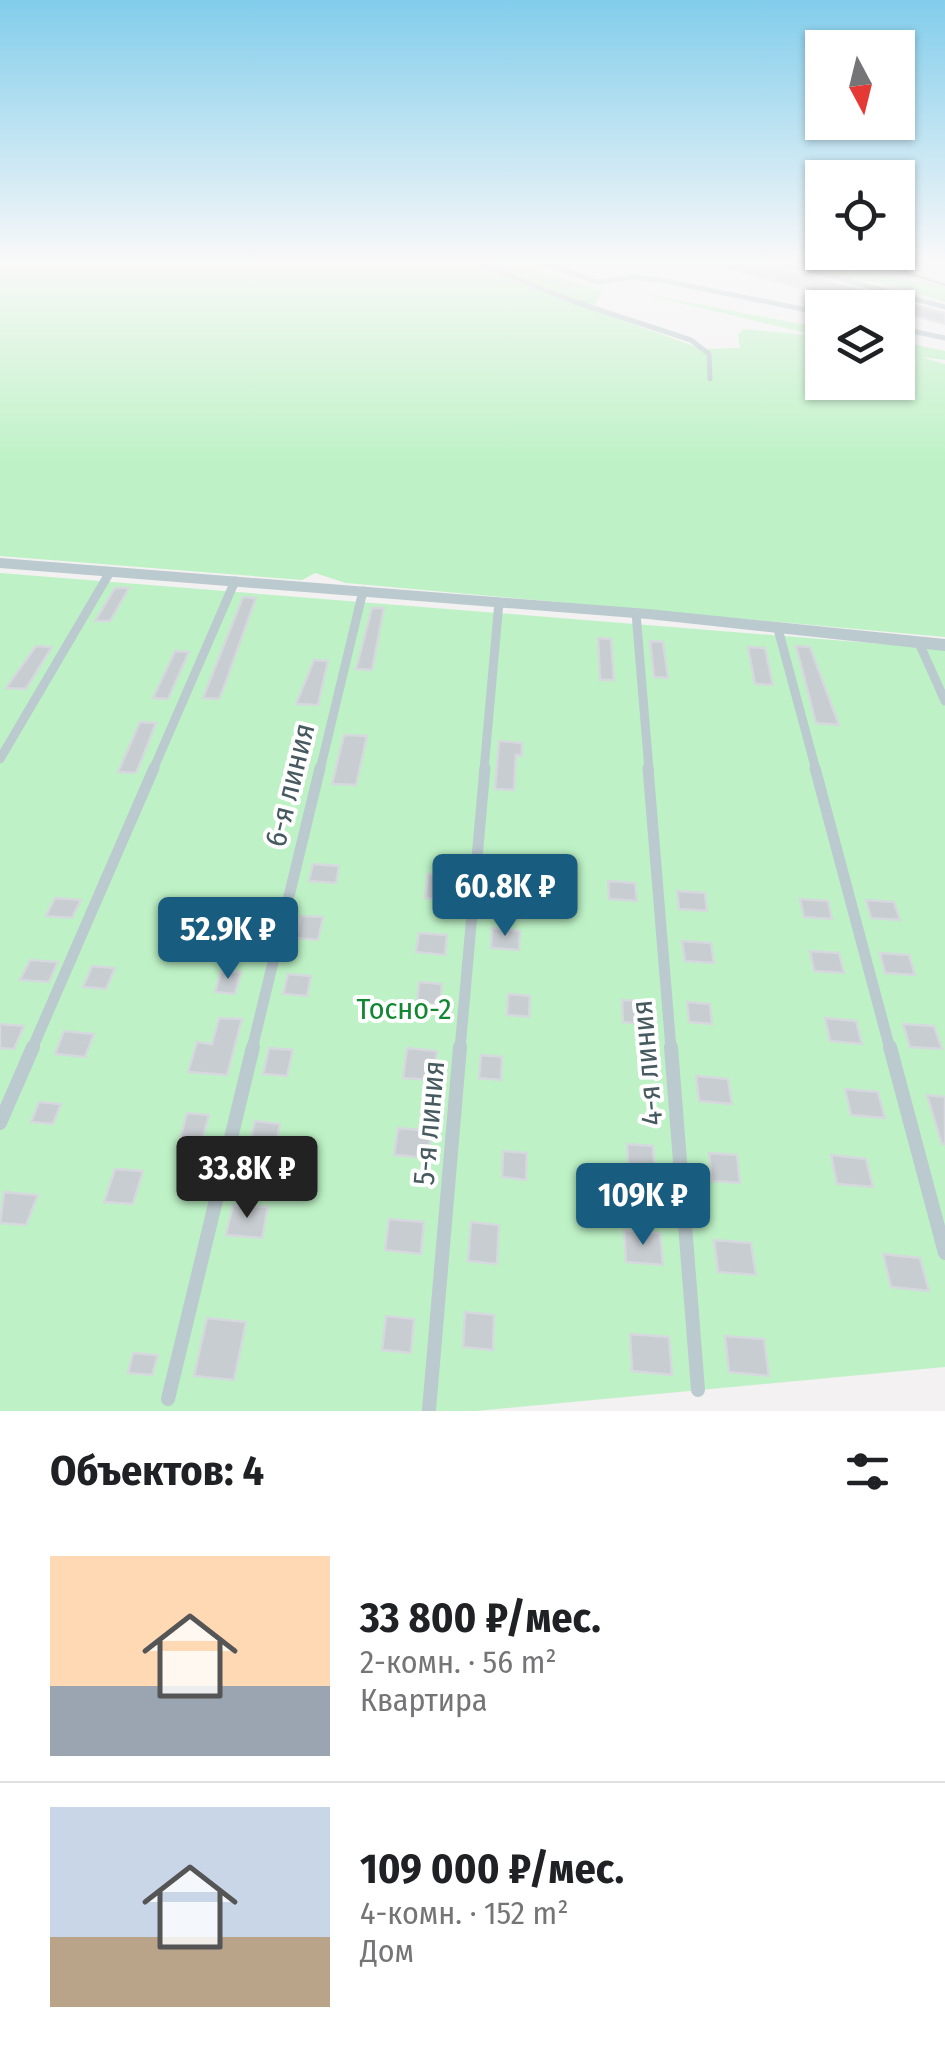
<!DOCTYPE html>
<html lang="ru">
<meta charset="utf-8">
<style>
body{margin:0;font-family:"Fira Sans Condensed",sans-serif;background:#f2f2f2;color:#202124;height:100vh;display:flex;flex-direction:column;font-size:38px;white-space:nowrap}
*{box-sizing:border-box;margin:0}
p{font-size:32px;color:#757577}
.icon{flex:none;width:55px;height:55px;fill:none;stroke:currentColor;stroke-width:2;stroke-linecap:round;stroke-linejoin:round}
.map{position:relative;height:1411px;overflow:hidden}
.panel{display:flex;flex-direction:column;background:#fff;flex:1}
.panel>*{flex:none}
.needle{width:65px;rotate:173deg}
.controls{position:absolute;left:805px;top:30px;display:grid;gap:20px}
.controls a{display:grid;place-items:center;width:110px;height:110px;border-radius:0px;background:#fff;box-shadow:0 2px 8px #0004;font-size:50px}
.price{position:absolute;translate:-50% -85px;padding:0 22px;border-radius:10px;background:#185c80;color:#fff;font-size:32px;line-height:65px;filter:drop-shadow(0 2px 5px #0008)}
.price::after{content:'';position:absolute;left:50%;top:60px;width:30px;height:22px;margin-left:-15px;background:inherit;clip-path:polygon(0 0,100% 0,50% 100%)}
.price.current{background:#222;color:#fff}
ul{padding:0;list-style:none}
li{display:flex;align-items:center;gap:30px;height:250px;padding:0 50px}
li+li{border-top:2px solid #e0e0e0}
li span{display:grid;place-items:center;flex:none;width:280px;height:200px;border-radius:0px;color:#555}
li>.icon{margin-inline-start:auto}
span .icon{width:120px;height:120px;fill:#fffc;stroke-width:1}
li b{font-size:42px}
h2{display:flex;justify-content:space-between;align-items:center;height:120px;padding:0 50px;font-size:42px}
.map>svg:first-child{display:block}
.green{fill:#bef2c6}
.building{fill:#c8cdd1;stroke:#d5d9dd;stroke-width:2.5}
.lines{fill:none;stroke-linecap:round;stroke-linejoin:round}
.service-far3{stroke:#bbcace;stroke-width:5}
.service-far2{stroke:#bbcace;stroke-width:9}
.service-far1{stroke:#bbcace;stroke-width:11}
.service{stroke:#bbcace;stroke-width:14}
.minor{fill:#bbcace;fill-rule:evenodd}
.rail{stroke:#b3b8bc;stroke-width:2.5}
.labels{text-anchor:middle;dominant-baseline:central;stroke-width:8;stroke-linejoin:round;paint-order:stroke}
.near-street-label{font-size:30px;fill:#475a60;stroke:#fff}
.near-park-label{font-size:30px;fill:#128732;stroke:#fff}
</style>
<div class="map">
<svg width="945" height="1411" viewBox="0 0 945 1411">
<rect width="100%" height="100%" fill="#f3f1f1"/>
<!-- green -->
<path class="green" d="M0,264H516L603,292L591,309L702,349L740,348L738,335L743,329L818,336L634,292L822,328V382H898V341L945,351V360L921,357L945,364V637L346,583L315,573L302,580L0,556Z
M820,264L922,283L878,264L945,288V302L899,287L809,271Z
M0,573L945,649V1367L476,1411H0Z"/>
<!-- building -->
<path class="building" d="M728,264H766L863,291L850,302L728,268Z
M898,301L945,313V324L898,311Z
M115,588H129L110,621H95Z
M243,597L256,598L224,687L219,699L203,698Z
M372,608H384L372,670L356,669Z
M598,638L611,639L614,680H600Z
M650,641L663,642L668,678L654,677Z
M36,646L52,647L26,689L6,688Z
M796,646L810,647L839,725L816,723Z
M748,647L765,648L773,685L755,684Z
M175,651L189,652L168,699L153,698Z
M314,660L328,661L318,705L296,704Z
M140,722L156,723L143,756L136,773L118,772Z
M344,735L367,736L356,785L332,784Z
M499,741L522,743V756L516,755L514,790L495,789Z
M313,864L339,866L336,883L309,881Z
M428,874L454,875L452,900L425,898Z
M608,881L635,883L637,901L609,899Z
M677,891L705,893L707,911L679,909Z
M55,898L81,900L72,918L46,916Z
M800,899L828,901L832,919L804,917Z
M866,900L894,902L900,920L871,918Z
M301,916L323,917L318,940L296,938Z
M492,928L520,931L519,950L491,948Z
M419,933L447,935L445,955L416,952Z
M682,941L711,943L714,963L685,961Z
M810,951L839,953L844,973L814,971Z
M880,953L909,955L915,975L885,973Z
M30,960L58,962L49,982L20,980Z
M92,966L115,968L106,989L83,987Z
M221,971L241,972L235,994L215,992Z
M288,974L311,976L307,996L283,994Z
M419,982L442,984L440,1005L417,1003Z
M508,994L530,996L529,1017L507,1015Z
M622,1000L648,1002L650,1024L623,1022Z
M687,1002L710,1004L712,1024L689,1022Z
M219,1018L242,1019L227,1075L188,1072L197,1042L212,1044Z
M825,1018L856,1021L862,1044L830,1041Z
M0,1024L24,1026L14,1049L0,1048Z
M903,1024L934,1026L942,1049L910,1047Z
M64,1031L94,1034L85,1057L55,1054Z
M269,1048L293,1050L287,1076L263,1074Z
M407,1048L437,1051L434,1080L403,1078Z
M481,1055L502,1057L501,1080L479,1078Z
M696,1076L728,1079L732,1104L699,1101Z
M845,1089L878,1092L885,1118L851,1115Z
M927,1095L945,1097V1144H942Z
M39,1102L61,1104L53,1124L31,1122Z
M187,1113L209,1115L202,1141L180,1139Z
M255,1121L280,1124L274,1153L248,1151Z
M398,1128L431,1131L428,1158L394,1155Z
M627,1144L653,1146L655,1176L629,1173Z
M503,1151L527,1153L526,1180L502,1177Z
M709,1153L737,1155L740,1183L712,1181Z
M831,1155L866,1159L873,1187L837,1184Z
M115,1169L143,1171L133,1204L104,1202Z
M4,1192L38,1195L26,1225L0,1223Z
M233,1205L268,1207L262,1238L226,1235Z
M389,1219L424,1222L421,1254L385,1250Z
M471,1222L499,1225L497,1264L468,1261Z
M624,1230L660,1233L663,1265L626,1262Z
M714,1240L751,1243L756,1275L718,1272Z
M883,1254L920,1258L929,1291L891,1287Z
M465,1312L494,1315L493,1350L463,1347Z
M386,1316L414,1319L411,1353L382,1350Z
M207,1318L246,1322L234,1380L194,1376Z
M630,1334L669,1337L672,1375L632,1371Z
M725,1336L764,1339L769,1376L729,1372Z
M133,1353L158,1355L152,1375L128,1373Z"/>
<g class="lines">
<!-- service-far3 -->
<path class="service-far3" d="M481,264L575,302L691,340L709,354L710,379
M544,264L598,282L633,277L660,280L822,313
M786,264L945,307
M898,328L945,338"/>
<!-- service-far2 -->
<path class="service-far2" d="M636,613L649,770
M778,629L816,770
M919,643L945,701
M0,759L110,572
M153,770L235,581
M320,770L363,591
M484,770L499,602"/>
<!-- service-far1 -->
<path class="service-far1" d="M648,768L671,1049
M815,768L890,1049
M32,1049L154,768
M252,1049L320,768
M460,1049L485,768"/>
<!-- service -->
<path class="service" d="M671,1047L698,1390
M890,1047L945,1253
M0,1123L33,1047
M168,1399L253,1047
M429,1410L460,1047"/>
<!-- minor -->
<path class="minor" d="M0,558L648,609L945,639V651L648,619L0,568Z"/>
<!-- rail -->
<path class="rail" d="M880,264L945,285"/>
</g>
<!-- sky -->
<linearGradient id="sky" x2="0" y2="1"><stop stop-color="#82cdeb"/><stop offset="0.57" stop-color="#faf9f9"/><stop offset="1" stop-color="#faf9f9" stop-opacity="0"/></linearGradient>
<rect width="945" height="461" fill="url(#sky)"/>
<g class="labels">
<!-- near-street labels -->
<g class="near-street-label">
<text transform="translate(290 785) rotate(-76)">6-я линия</text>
<text transform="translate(647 1063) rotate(-95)">4-я линия</text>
<text transform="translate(429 1123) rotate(-85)">5-я линия</text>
</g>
<!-- near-park labels -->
<g class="near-park-label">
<text x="404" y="1009">Тосно-2</text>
</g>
</g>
</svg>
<div class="controls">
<a><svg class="needle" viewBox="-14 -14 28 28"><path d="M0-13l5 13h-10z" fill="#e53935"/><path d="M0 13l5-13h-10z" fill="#757577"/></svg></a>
<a><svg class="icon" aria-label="locate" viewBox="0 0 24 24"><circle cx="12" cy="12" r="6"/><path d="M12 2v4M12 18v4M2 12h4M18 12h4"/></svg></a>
<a><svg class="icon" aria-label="layers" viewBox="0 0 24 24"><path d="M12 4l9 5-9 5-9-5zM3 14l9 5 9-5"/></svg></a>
</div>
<b class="price" style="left:505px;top:939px">60.8K ₽</b>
<b class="price" style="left:228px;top:982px">52.9K ₽</b>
<b class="price current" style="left:247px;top:1221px">33.8K ₽</b>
<b class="price" style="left:643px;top:1248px">109K ₽</b>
</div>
<section class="panel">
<h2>Объектов: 4<svg class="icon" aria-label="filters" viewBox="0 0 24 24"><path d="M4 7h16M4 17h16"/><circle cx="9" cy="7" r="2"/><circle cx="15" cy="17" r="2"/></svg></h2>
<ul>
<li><span style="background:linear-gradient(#ffd9b3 65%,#9aa5b1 0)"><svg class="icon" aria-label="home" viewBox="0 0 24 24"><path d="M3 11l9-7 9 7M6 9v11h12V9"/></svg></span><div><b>33 800 ₽/мес.</b><p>2-комн. · 56 m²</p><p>Квартира</p></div></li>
<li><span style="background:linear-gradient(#c9d6e8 65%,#b9a48a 0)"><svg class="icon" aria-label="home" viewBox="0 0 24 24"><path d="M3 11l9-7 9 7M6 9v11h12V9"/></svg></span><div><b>109 000 ₽/мес.</b><p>4-комн. · 152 m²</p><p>Дом</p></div></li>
</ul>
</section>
